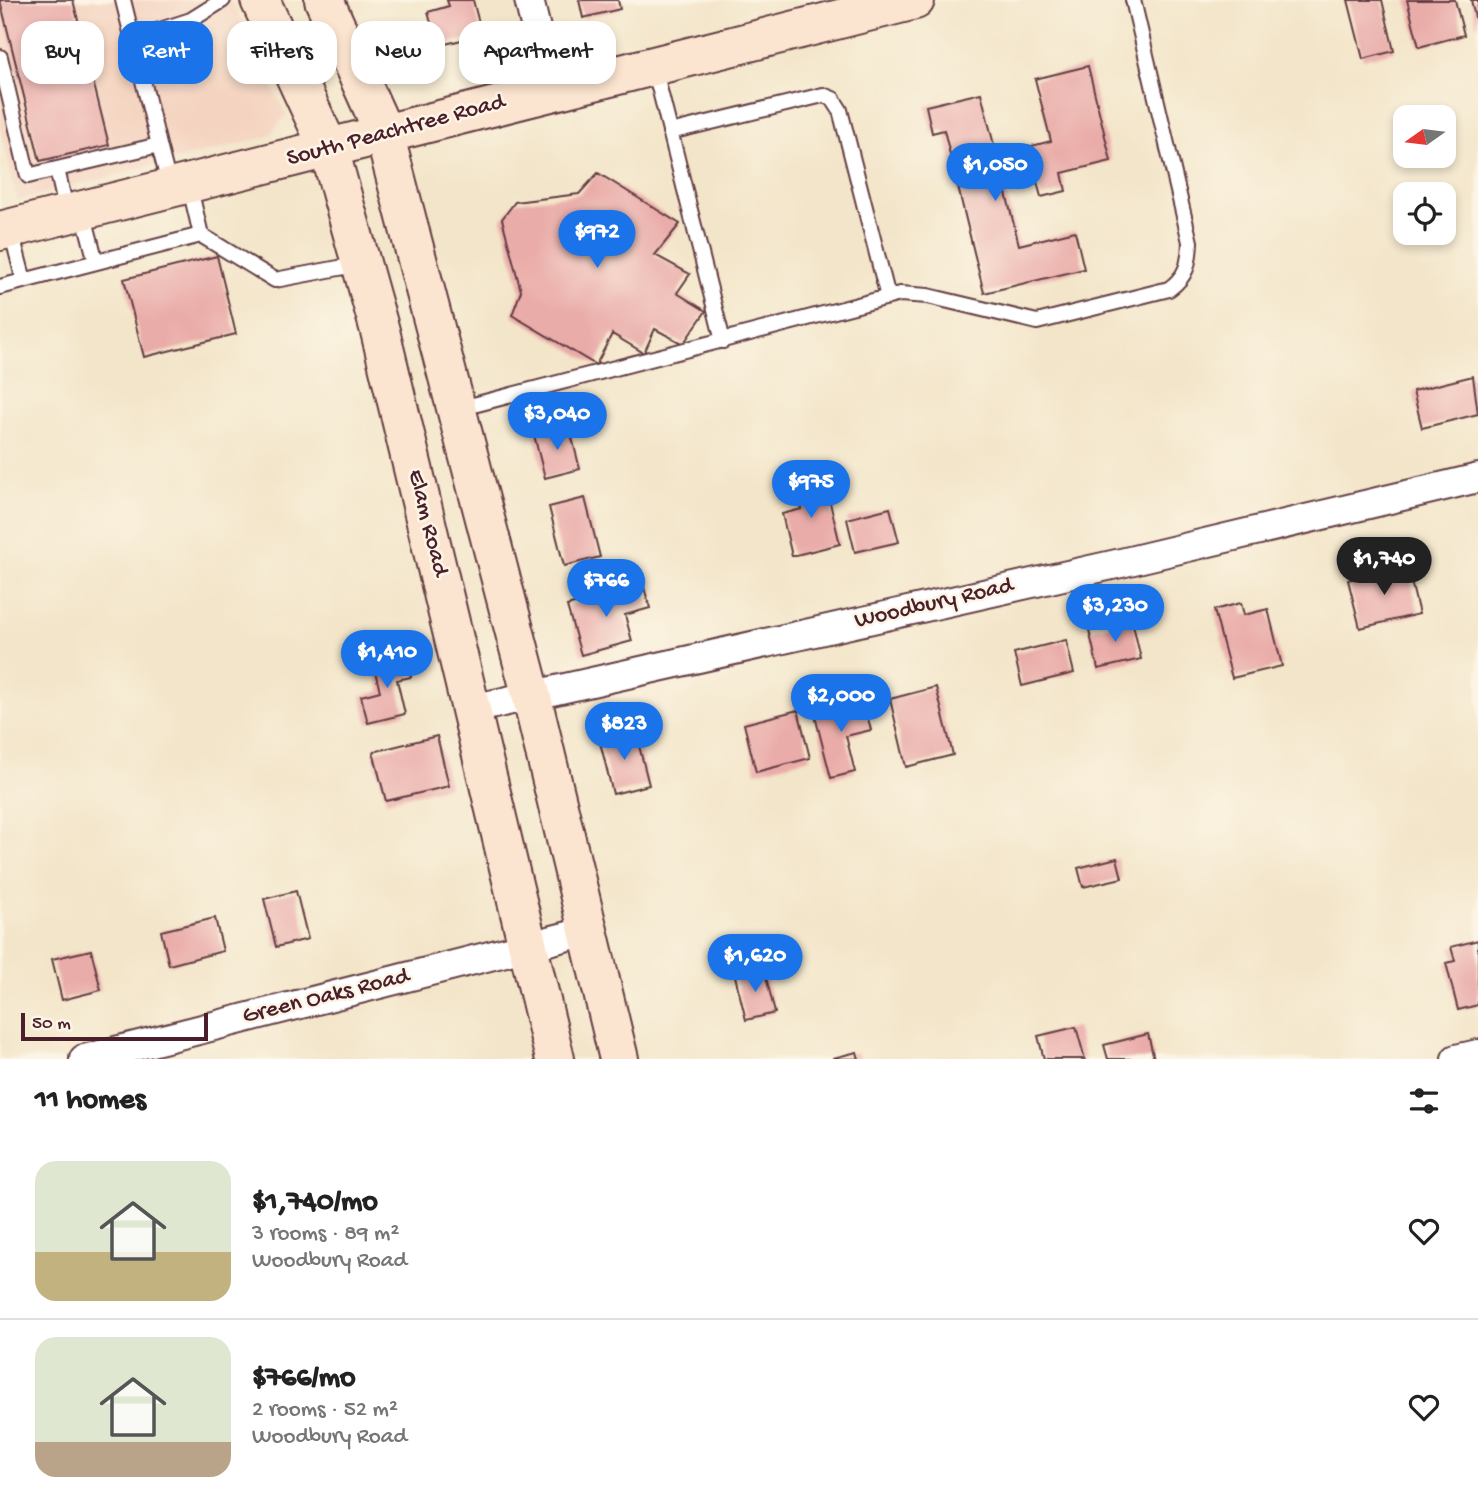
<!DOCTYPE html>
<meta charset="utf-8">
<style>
body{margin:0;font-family:"Gochi Hand",sans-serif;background:#f2f2f2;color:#222;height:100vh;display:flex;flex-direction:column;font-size:26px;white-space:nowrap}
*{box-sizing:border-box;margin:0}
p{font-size:23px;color:#767676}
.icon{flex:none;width:38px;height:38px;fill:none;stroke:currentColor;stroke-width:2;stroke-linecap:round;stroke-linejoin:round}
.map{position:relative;height:1059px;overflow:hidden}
.drawer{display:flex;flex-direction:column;background:#fff;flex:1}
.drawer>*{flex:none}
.top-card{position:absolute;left:21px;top:21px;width:700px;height:63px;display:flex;gap:14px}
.needle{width:46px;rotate:256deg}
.controls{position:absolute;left:1393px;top:105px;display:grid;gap:14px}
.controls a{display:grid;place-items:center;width:63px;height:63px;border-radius:14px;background:#fff;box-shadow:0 4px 10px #0003;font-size:35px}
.scale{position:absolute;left:21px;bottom:18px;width:187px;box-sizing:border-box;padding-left:7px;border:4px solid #4a1f2b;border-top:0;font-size:19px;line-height:24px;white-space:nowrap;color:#4a1f2b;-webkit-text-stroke:5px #fcf5e5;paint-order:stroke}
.price{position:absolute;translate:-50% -60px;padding:0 16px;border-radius:24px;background:#1a73e8;color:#fff;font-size:23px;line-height:46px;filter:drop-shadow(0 2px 4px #0008)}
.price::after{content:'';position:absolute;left:50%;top:42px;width:21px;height:16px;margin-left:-10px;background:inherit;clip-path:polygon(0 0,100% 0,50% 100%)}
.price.active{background:#222;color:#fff}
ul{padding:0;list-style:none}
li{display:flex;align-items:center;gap:21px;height:175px;padding:0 35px}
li+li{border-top:2px solid #e0e0e0}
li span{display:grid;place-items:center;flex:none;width:196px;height:140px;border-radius:21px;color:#555}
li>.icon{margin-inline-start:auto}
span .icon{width:84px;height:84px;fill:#fffc;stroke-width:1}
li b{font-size:30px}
h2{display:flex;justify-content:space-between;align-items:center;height:84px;padding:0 35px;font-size:30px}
.tag{padding:0 24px;border-radius:21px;background:#fff;box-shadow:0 4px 10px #0003;font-size:24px;line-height:63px}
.tag.active{background:#1a73e8;color:#fff}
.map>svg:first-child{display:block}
.built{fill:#f4d3c0}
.building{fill:#eaaca9}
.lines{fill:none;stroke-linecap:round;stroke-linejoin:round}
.lane-casing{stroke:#633d43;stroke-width:18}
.street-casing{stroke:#633d43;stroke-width:32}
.secondary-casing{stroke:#633d43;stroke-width:42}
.lane{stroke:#fff;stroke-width:14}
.street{stroke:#fff;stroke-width:28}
.secondary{stroke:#fce5d0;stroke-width:38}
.labels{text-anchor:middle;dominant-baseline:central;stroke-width:5;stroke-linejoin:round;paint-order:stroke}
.street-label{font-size:24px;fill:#4a1f2b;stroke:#fcf5e5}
</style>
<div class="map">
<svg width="1478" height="1059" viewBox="0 0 1478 1059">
<rect width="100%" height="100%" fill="#fcf5e5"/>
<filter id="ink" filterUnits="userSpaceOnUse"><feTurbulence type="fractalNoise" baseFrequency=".0143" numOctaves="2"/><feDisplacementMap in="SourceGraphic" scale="14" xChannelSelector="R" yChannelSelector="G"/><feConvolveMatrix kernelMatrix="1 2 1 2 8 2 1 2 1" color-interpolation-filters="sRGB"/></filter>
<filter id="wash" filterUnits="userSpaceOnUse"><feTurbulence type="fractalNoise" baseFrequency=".00686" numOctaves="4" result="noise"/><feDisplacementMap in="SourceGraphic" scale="28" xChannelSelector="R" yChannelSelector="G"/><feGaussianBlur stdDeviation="1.57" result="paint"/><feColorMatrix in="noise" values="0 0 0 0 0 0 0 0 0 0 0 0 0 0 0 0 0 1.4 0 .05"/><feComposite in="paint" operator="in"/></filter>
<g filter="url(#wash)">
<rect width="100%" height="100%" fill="#f3e5c9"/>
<!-- built -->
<path class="built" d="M0,0H231L286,115L269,136L18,200L0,129Z"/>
<g id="blocks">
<!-- building -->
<path class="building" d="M0,0H73L109,145L40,161Z
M447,0H473L482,35L437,46L428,12L449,6Z
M579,0H618L620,9L583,18Z
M1348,0H1382L1394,51L1363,59Z
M1407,0H1455L1464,35L1419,47Z
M1471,0H1478V26H1477Z
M1088,66L1111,161L1062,173L1066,191L1041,197L1028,147L1051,141L1035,79Z
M981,93L1019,245L1075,231L1084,269L984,293L944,130L932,133L926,106Z
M598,173L680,224L655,255L690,274L677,293L706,311L683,344L655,329L644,353L612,334L596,365L512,315L521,291L502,219L515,202L579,194Z
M217,256L236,334L144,357L124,279Z
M1473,376L1478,414L1422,428L1413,391Z
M569,426L580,469L545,478L534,435Z
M824,478L840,544L792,556L782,514L802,509L796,485Z
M585,498L600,557L564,566L549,507Z
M890,508L899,542L855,552L847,519Z
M1407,565L1419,614L1360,628L1348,580Z
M643,584L650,608L625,615L632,641L581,655L567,606Z
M1241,603L1244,615L1268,609L1282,666L1232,678L1214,610Z
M1132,620L1141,659L1098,669L1089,630Z
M1066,640L1074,673L1022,686L1014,653Z
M406,655L411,677L397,680L405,714L368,723L361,696L380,691L373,664Z
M936,687L953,755L906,767L890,699Z
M863,699L871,730L846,736L855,772L831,778L814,712Z
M798,710L810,758L756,772L744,724Z
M635,730L649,785L613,794L599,738Z
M437,736L449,786L386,801L373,752Z
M1117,858L1122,878L1083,887L1078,868Z
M296,891L308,939L276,947L264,899Z
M215,918L223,951L169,965L161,931Z
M1478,940V1005L1458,1010L1446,963L1455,961L1451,947Z
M91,950L101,990L62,1000L52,959Z
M764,969L775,1013L746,1020L735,976Z
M1076,1027L1085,1059H1044L1038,1036Z
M1148,1034L1154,1059H1108L1104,1045Z
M857,1052L859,1059H833V1058Z"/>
</g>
</g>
<g filter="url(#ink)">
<use href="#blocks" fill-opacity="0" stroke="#633d43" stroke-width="2"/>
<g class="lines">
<defs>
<path id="lane" d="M132,39L191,20L223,0
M0,57L28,176L57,169
M654,67L723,341
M670,132L823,95L833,99L840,110L888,297
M159,145L170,188
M189,184L201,235L275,280L360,264
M83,212L96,262
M67,213L57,169L159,145L123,0
M11,231L24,281
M0,287L201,235
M458,409L900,294L928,296L1037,322L1169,289C1187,276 1189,264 1190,242L1133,0"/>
<path id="street" d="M529,0L551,90
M472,709L1121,563L1478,478
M84,1059L588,931
M1456,1059L1478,1054"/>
<path id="secondary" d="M260,0L329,149L380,331L555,1059
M324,0L384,133L531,694L619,1059
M0,231L915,0"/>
</defs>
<!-- lane casing -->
<use href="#lane" class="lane-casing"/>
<!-- street casing -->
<use href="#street" class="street-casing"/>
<!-- secondary casing -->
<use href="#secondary" class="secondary-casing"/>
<!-- lane -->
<use href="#lane" class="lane"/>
<!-- street -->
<use href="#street" class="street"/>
<!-- secondary -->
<use href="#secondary" class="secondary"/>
</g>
</g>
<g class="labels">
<!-- street labels -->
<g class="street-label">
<text transform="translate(396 131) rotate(-15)">South Peachtree Road</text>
<text transform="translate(427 523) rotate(76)">Elam Road</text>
<text transform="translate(934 604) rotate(-13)">Woodbury Road</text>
<text transform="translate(326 997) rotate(-14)">Green Oaks Road</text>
</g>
</g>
</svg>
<div class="controls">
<a><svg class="needle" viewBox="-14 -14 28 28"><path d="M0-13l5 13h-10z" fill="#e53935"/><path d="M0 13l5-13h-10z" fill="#767676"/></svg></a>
<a><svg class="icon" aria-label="locate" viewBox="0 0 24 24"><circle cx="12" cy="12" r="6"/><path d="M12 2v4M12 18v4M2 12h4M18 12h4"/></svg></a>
</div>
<div class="scale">50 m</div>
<b class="price" style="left:995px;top:203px">$1,050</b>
<b class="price" style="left:597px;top:270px">$972</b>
<b class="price" style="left:557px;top:452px">$3,040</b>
<b class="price" style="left:811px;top:520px">$975</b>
<b class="price active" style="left:1384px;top:597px">$1,740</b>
<b class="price" style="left:606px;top:619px">$766</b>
<b class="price" style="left:1115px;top:644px">$3,230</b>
<b class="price" style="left:387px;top:690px">$1,410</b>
<b class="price" style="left:841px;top:734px">$2,000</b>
<b class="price" style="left:624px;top:762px">$823</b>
<b class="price" style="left:755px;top:994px">$1,620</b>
<div class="top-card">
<a class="tag">Buy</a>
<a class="tag active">Rent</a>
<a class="tag">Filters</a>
<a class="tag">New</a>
<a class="tag">Apartment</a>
</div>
</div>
<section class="drawer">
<h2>11 homes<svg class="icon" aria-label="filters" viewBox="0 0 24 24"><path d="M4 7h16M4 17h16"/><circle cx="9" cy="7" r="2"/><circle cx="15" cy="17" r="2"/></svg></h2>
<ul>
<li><span style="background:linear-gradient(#dfe7d0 65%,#c2b280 0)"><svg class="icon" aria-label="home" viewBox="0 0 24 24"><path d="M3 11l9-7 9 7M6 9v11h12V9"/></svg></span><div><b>$1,740/mo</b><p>3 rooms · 89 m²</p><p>Woodbury Road</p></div><svg class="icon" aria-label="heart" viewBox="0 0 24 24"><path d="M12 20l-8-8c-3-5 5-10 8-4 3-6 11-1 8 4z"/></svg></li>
<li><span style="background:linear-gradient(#dfe7d0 75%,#b9a48a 0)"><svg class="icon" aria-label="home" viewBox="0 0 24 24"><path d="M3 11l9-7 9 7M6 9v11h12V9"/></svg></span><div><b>$766/mo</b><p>2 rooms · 52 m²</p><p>Woodbury Road</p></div><svg class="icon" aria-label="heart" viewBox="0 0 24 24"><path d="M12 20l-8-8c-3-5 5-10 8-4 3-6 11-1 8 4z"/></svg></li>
</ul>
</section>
